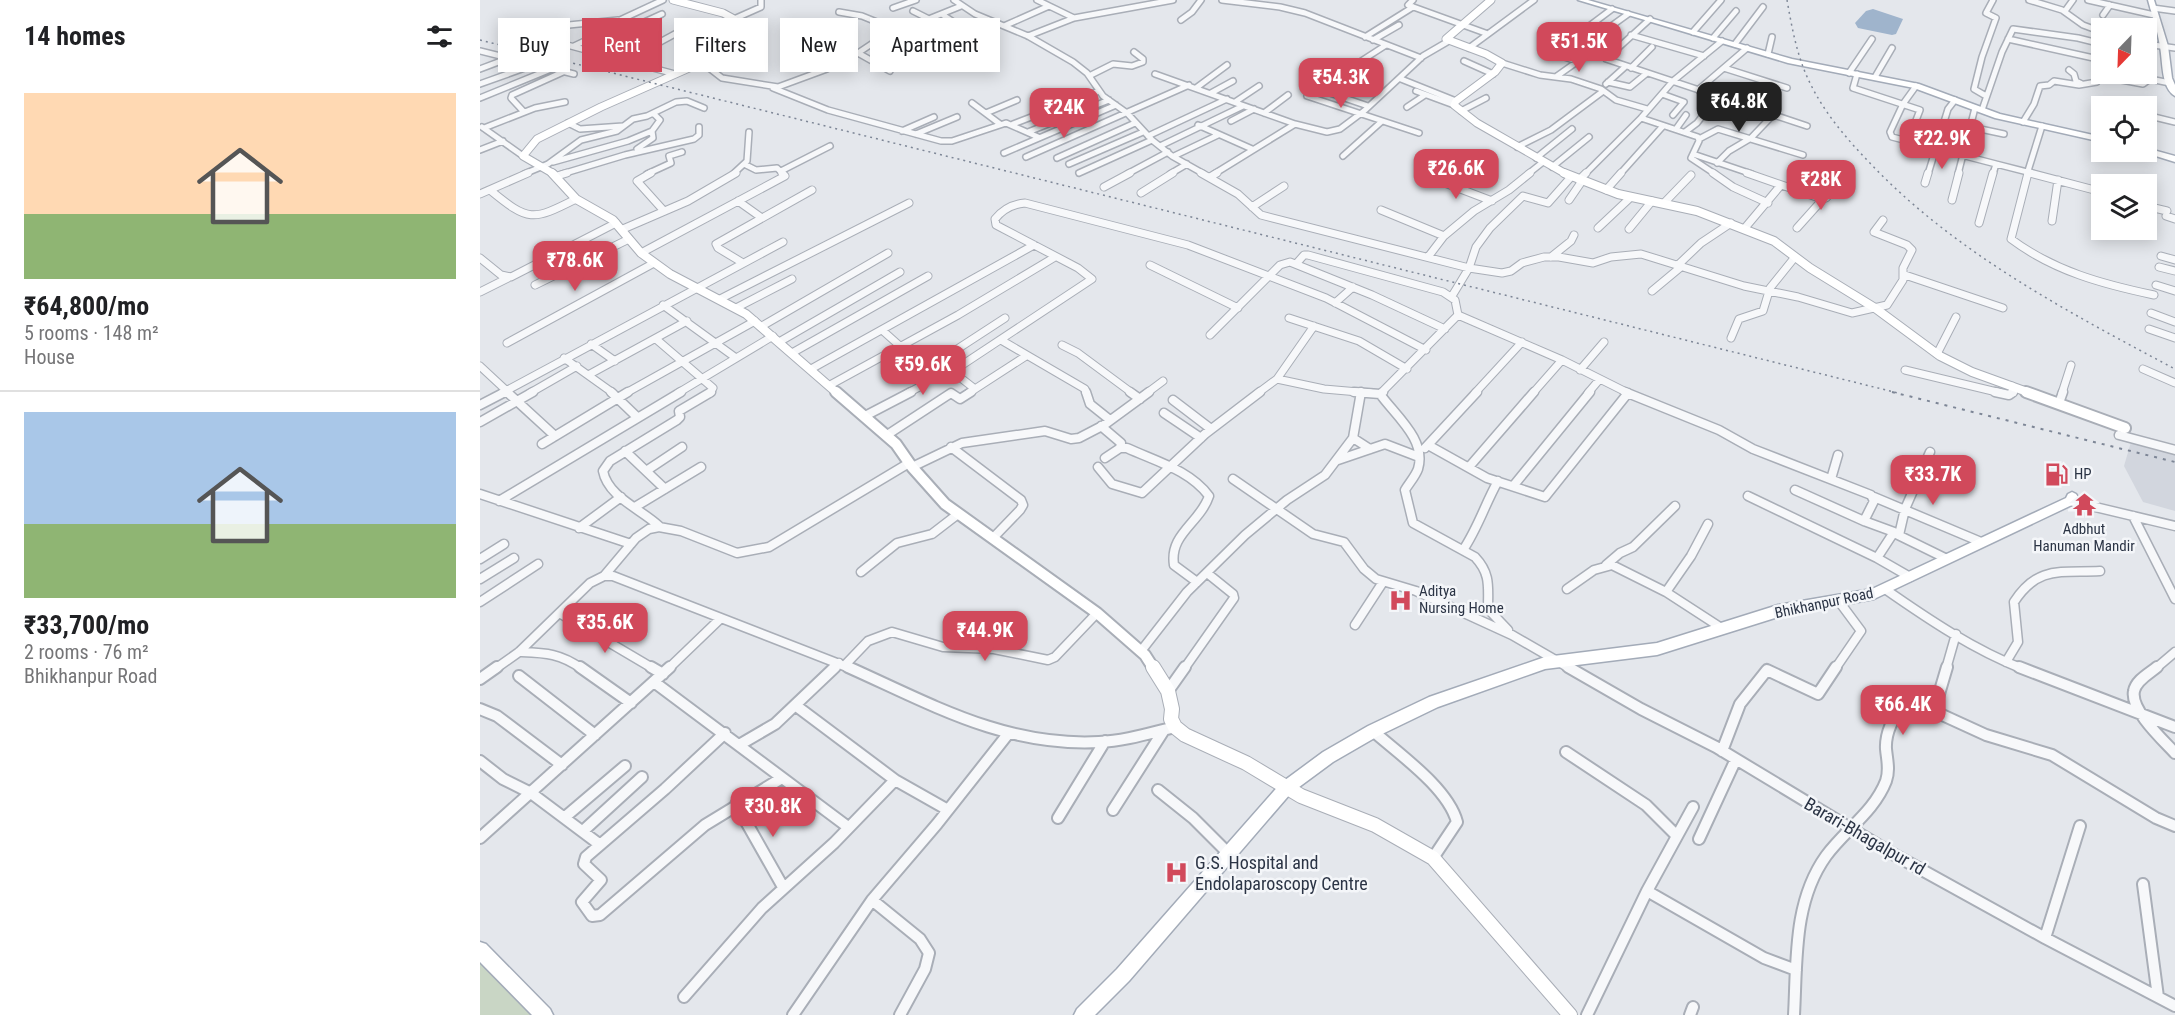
<!DOCTYPE html>
<meta charset="utf-8">
<style>
body{margin:0;font-family:"Roboto Condensed",sans-serif;background:#f2f2f2;color:#202124;height:100vh;display:flex;flex-direction:column;font-size:22px;white-space:nowrap}
*{box-sizing:border-box;margin:0}
p{font-size:20px;color:#757577}
.icon{flex:none;width:33px;height:33px;fill:none;stroke:currentColor;stroke-width:2;stroke-linecap:round;stroke-linejoin:round}
.map{position:relative;flex:1;overflow:hidden}
.drawer{display:flex;flex-direction:column;background:#fff;width:480px}
.drawer>*{flex:none}
.top-card{position:absolute;left:18px;top:18px;width:570px;height:54px;display:flex;gap:12px}
.needle{width:39px;rotate:203deg}
.tools{position:absolute;left:1611px;top:18px;display:grid;gap:12px}
.tools a{display:grid;place-items:center;width:66px;height:66px;border-radius:0px;background:#fff;box-shadow:0 3px 15px #0003;font-size:30px}
.price{position:absolute;translate:-50% -51px;padding:0 14px;border-radius:12px;background:#d1495b;color:#fff;font-size:20px;line-height:39px;filter:drop-shadow(0 2px 3px #0008)}
.price::after{content:'';position:absolute;left:50%;top:36px;width:18px;height:14px;margin-left:-9px;background:inherit;clip-path:polygon(0 0,100% 0,50% 100%)}
.price.current{background:#222;color:#fff}
ul{padding:0;list-style:none}
li{display:grid;align-content:center;gap:12px;height:318px;padding:0 24px}
li+li{border-top:2px solid #e0e0e0}
li span{display:grid;place-items:center;height:186px;border-radius:0px;color:#555}
li>.icon{margin-inline-start:auto}
span .icon{width:108px;height:108px;fill:#fffc;stroke-width:1}
li b{font-size:26px}
h2{display:flex;justify-content:space-between;align-items:center;height:72px;padding:0 24px;font-size:26px}
.chip{padding:0 21px;border-radius:0px;background:#fff;box-shadow:0 3px 15px #0003;font-size:21px;line-height:54px}
.chip.current{background:#d1495b;color:#fff}
main{display:flex;flex:1;min-height:0}
.map>svg:first-child{display:block}
.built{fill:#d2d6de}
.green{fill:#c9d6c5}
.water{fill:#9fb4cc}
.lines{fill:none;stroke-linecap:round;stroke-linejoin:round}
.street-far3-casing{stroke:#a9aeb7;stroke-width:8}
.street-far2-casing{stroke:#a9aeb7;stroke-width:9}
.street-far1-casing{stroke:#a9aeb7;stroke-width:11}
.street-casing{stroke:#a9aeb7;stroke-width:14}
.secondary-far3-casing{stroke:#a9aeb7;stroke-width:9}
.secondary-far2-casing{stroke:#a9aeb7;stroke-width:10}
.secondary-far1-casing{stroke:#a9aeb7;stroke-width:14}
.secondary-casing{stroke:#a9aeb7;stroke-width:16}
.primary-casing{stroke:#a3abb8;stroke-width:3}
.street-far3{stroke:#f7f8fa;stroke-width:5}
.street-far2{stroke:#f7f8fa;stroke-width:7}
.street-far1{stroke:#f7f8fa;stroke-width:8}
.street{stroke:#f7f8fa;stroke-width:10}
.secondary-far3{stroke:#fff;stroke-width:7}
.secondary-far2{stroke:#fff;stroke-width:8}
.secondary-far1{stroke:#fff;stroke-width:10}
.secondary{stroke:#fff;stroke-width:14}
.primary{fill:#fff;fill-rule:evenodd}
.rail-far1{stroke:#7d8696;stroke-width:1.5;stroke-dasharray:2 4;stroke-linecap:butt}
.rail{stroke:#7d8696;stroke-width:2;stroke-dasharray:3 6;stroke-linecap:butt}
.labels{text-anchor:middle;dominant-baseline:central;stroke-width:5;stroke-linejoin:round;paint-order:stroke}
.poi-label{font-size:15px;fill:#2b3445;stroke:#f4f6f9;text-anchor:start}
.street-label{font-size:15px;fill:#2b3445;stroke:#f4f6f9}
.near-street-label{font-size:18px;fill:#2b3445;stroke:#f4f6f9}
.near-poi-label{font-size:18px;fill:#2b3445;stroke:#f4f6f9;text-anchor:start}
</style>
<main>
<section class="drawer">
<h2>14 homes<svg class="icon" aria-label="filters" viewBox="0 0 24 24"><path d="M4 7h16M4 17h16"/><circle cx="9" cy="7" r="2"/><circle cx="15" cy="17" r="2"/></svg></h2>
<ul>
<li><span style="background:linear-gradient(#ffd9b3 65%,#8fb573 0)"><svg class="icon" aria-label="home" viewBox="0 0 24 24"><path d="M3 11l9-7 9 7M6 9v11h12V9"/></svg></span><div><b>₹64,800/mo</b><p>5 rooms · 148 m²</p><p>House</p></div></li>
<li><span style="background:linear-gradient(#a9c7e8 60%,#8fb573 0)"><svg class="icon" aria-label="home" viewBox="0 0 24 24"><path d="M3 11l9-7 9 7M6 9v11h12V9"/></svg></span><div><b>₹33,700/mo</b><p>2 rooms · 76 m²</p><p>Bhikhanpur Road</p></div></li>
</ul>
</section>
<div class="map">
<svg width="1695" height="1015" viewBox="0 0 1695 1015">
<rect width="100%" height="100%" fill="#e4e7ec"/>
<!-- built -->
<path class="built" d="M1651,442L1695,452V511L1663,502L1644,466Z"/>
<!-- green -->
<path class="green" d="M0,950L64,1015H0Z"/>
<!-- water -->
<path class="water" d="M1393,9L1423,19L1416,34L1412,35L1378,28L1375,23L1386,11Z"/>
<g class="lines">
<defs>
<path id="street-far3" d="M474,0L495,14L548,36L593,62L607,73L623,96L647,113L672,140L692,156L724,174
M557,0L594,18
M742,0L800,7L825,13L941,58
M933,0L928,5L1008,34
M1549,0L1582,10L1603,25L1622,32
M1608,0L1674,15
M413,8L436,0
M1673,8L1695,11
M433,11L451,20
M1585,11L1593,0
M359,12L382,16L419,31
M463,15L495,36
M1623,15L1630,5
M254,19L281,7V0
M1170,19L1126,59L1327,126
M701,20L712,12L721,0
M139,21L160,24L182,14
M449,21L482,41
M79,26L138,20
M524,26L569,6
M485,29L510,22
M1213,32L1241,0
M50,35L195,74
M1151,35L1224,56
M548,36L594,18L693,0
M1096,36L1132,9
M885,37L933,7
M1233,38L1256,11
M1528,39L1618,59
M893,40L919,25
M1112,40L1148,14
M1255,44L1283,7
M1666,44L1695,48
M94,46L113,37L110,34L183,0
M989,48L1054,0
M0,51L94,74
M1068,52L1097,61
M378,53L410,71
M1288,54L1292,37
M147,60L204,29
M225,61L224,64L242,78L298,87L347,69L372,57L399,39L481,6
M984,61L1013,74
M1022,63L1060,75L1091,79L1121,89L1136,100L1167,109
M872,67L906,45
M1151,68L1172,47
M1244,68L1307,88
M0,69L29,58
M1589,70L1594,74L1596,81L1602,84
M1369,73L1392,39
M675,74L815,124
M1377,74L1373,88L1440,110L1428,141
M609,76L633,64L652,66L663,62V59L654,52
M1077,76L1108,54
M1620,76L1663,84L1670,79L1690,83
M1395,77L1412,48
M921,79L976,101
M1128,82L1150,87L1167,73
M0,84L53,65
M1126,84L1146,66
M1436,86L1423,104L1410,132L1412,137L1516,164
M293,88L348,110L461,141H472L526,123L558,137
M716,88L747,65
M841,90L888,106
M1218,90L1267,48
M936,91L974,105
M731,93L753,81
M1182,94L1204,102L1193,115
M827,96L939,133
M1506,96L1494,89L1502,57L1516,18L1506,13L1513,0
M0,98L71,69
M755,102L779,86
M492,103L520,124
M927,107L945,95
M1502,110L1522,52L1533,29L1598,38L1622,44
M981,111L1006,98
M44,112L31,98L32,95L83,72
M506,113L537,100
M784,113L808,95
M1666,115L1695,122
M1161,118L1218,137L1219,141L1211,158L1235,174
M751,121L774,109
M1543,122L1554,104L1560,86L1569,85L1574,81L1599,85L1617,82L1620,73L1622,46
M88,123L100,129L143,126
M533,124L619,91
M718,125L772,149
M2,127L43,156
M1491,127L1524,134
M4,128L55,108L85,102
M1196,129L1206,115
M422,131L454,117
M548,132L629,100
M1205,132L1217,123L1238,96
M436,134L477,117
M668,136L747,99
M1219,139L1238,129L1323,155
M680,146L763,106
M1037,147L1071,130L1122,92
M157,149L173,138L172,131L180,120L174,114
M0,150L23,141
M524,153L636,105
M1213,154L1272,174
M694,156L738,135
M863,156L901,122
M546,157L709,85
M577,158L655,123
M1056,158L1092,129
M73,162L148,141L172,131
M1237,163L1249,151L1271,138L1293,115
M264,164L276,170L297,168L303,174
M589,164L663,132
M1072,167L1109,137
M301,171L350,146
M599,173L672,140
M44,174L68,164L101,140L137,131L153,119L167,116L196,102L207,101L224,108
M82,174L145,155L214,139L219,135V127
M167,174L191,163L189,156L202,152
M253,174L267,161L269,132
M647,174L688,152
M690,174L707,164
M734,174L815,124L847,132L860,129L884,111L943,56L967,42
M1048,174L1063,162
M1105,174L1161,118L1193,81L1242,41
M1140,174L1183,126
M1448,174L1468,109L1475,100
M1478,174L1495,108
M1513,174L1516,164L1555,174
M1547,174L1562,126"/>
<path id="street-far2" d="M171,173L157,181L184,211
M721,173L758,194L781,215L989,268L1022,273L1031,271L1042,263L1064,257H1079L1113,263L1131,257L1161,254L1264,286L1318,297L1372,313L1407,305L1423,280V268L1432,250L1427,245L1394,232L1403,220
M1233,173L1253,187L1288,203
M1267,173L1342,199L1346,198L1367,176
M1548,173L1531,239C1574,271 1622,284 1674,295
M1550,173L1622,192
M77,176L87,173
M730,177L737,173
M949,177L1012,201
M1099,180L1106,173
M1445,183L1448,173
M624,187L650,173
M10,190C49,222 52,221 96,199
M1126,190L1141,173
M661,193L693,173
M0,194L48,173
M1089,200L1102,181
M1472,200L1479,173
M258,201L282,218
M1184,203L1211,175
M1666,206L1687,211
M772,207L804,186
M901,210L964,236L994,211L1029,190L1050,173
M1686,216L1695,219
M1572,221L1578,180
M1499,223L1513,173
M1118,228L1151,197
M1317,228L1343,199
M143,229L208,201L256,173
M1149,229L1172,201
M1264,229L1301,185
M161,253L305,176L302,173
M1681,256L1695,260
M948,257L964,236
M1071,257L1091,241L1094,235
M0,258L21,275L31,277L136,223
M263,263L238,248L236,244L332,190
M816,264L824,255H828L963,292L975,300L978,315
M670,265L758,308
M1198,265L1221,243L1251,223
M1679,267L1695,271
M1425,275L1523,308
M55,285L149,239
M1676,285L1695,291
M1172,291L1202,266
M0,292L28,278
M972,296L989,268L996,247L1010,228L1043,196L1068,203L1091,177
M240,299L429,203
M855,303L873,287
M183,305L256,358
M256,308L312,279
M1671,313L1695,322
M525,318L459,361L495,389L546,356
M809,318L879,341L927,369
M282,326L408,253
M1669,329L1695,338
M402,330L421,347
M730,335L800,265L810,262L892,295L965,329
M1251,338L1259,319L1283,311L1290,288L1315,257
M176,339L233,388L230,393
M521,340L605,389L606,393
M299,342L420,272
M27,343L174,263
M111,344L135,361
M582,345L598,353L652,393
M312,353L448,276
M1457,354L1476,317
M84,358L133,393
M0,366L29,393
M331,369L554,245
M1663,369L1695,383
M1100,370L1124,342
M1425,370L1521,393
M473,371L612,279L598,268L516,225L515,219C523,209 532,204 545,203L708,245L846,298L946,350
M110,374L207,321
M797,379L844,389L890,393
M350,385L478,315L575,257
M1532,386L1533,393
M22,393L303,242
M50,393L97,366
M146,393L275,321
M198,393L293,336
M428,393L443,385
M489,393L495,389
M667,393L683,381
M778,393L797,379L834,326
M901,393L978,315L1082,360L1148,393
M995,393L1042,342
M1053,393L1082,360
M1108,393L1119,380
M1582,393L1591,365"/>
<path id="street-far1" d="M27,392L75,436
M131,392L157,417
M606,392L610,404L630,420
M650,392L660,399
M874,392L900,394
M881,392L873,438L890,449
M903,392L900,394C915,415 947,440 938,469C935,477 929,483 925,490L933,523L995,557C1011,574 1008,587 1008,609L1028,630
M1145,392L1239,430L1273,449L1391,495L1394,501L1384,521L1414,532L1397,558L1430,577
M1515,392L1529,395L1533,392
M693,400L731,429
M1579,403L1583,392
M0,405L25,392
M684,413L721,438
M385,416L431,392
M0,422L53,392
M621,426L641,443L640,448L625,458
M407,435L471,393L480,399L491,392
M1639,435L1695,450
M62,444L148,392
M948,445L1007,478L1065,497L1148,393
M471,447L541,500L543,505L540,510L513,538
M640,448H647C675,461 710,470 729,496C720,523 689,534 694,565L717,582
M945,448L997,392
M145,451L185,489
M858,460L905,444L939,457
M432,467L482,443L565,431L591,439L599,438L624,425L669,392
M618,467L632,484L662,493L725,434L780,392
M989,467L1054,392
M166,471L202,447
M753,479L833,534L864,542L884,569L896,579L936,591L1032,635L1091,669
M1351,479L1358,455
M1034,485L1110,392
M1315,490L1384,521
M0,494L151,544
M1268,496L1397,558
M1394,497L1501,542
M19,501L201,392
M1590,501L1695,526
M155,507L221,467
M1653,516L1695,599
M179,526C161,509 128,497 123,471L130,461L197,420L200,417L199,411L231,392
M99,528L141,497
M1414,533L1467,559
M1419,535L1425,509L1450,452
M983,550C998,528 1005,504 1018,481
M0,559L24,544
M1126,565L1140,553L1153,547L1195,506
M381,572L417,543L452,534L478,514
M124,576L156,538L169,529L179,527L201,531L257,553L289,547L429,463
M0,579L34,558
M1087,589L1114,570L1132,565L1186,592L1243,629
M1405,589C1448,619 1494,650 1543,669
M1186,592L1211,556L1228,524
M0,602L58,564
M81,614L174,669
M875,625L903,582
M661,651L707,592L765,535L807,500L845,475L873,438
M39,652C65,653 80,653 102,669
M1526,662L1538,642L1534,602C1558,565 1581,573 1620,571
M365,665L388,641L412,632L463,647L514,649L568,660L575,657L617,613
M15,669L39,652L110,583L124,576H133L372,669
M188,669L240,619
M353,669L359,663
M704,669L754,598L753,594L727,573
M1355,669L1381,631L1358,600
M1466,669L1476,634
M1675,669L1695,652"/>
<path id="street" d="M100,667L151,703
M171,667L183,674
M368,667C451,704 525,747 619,742C645,741 670,733 695,727
M1088,667L1161,709L1236,747L1413,854L1565,938L1695,1006
M1539,667L1695,727
M1677,667C1670,673 1656,680 1654,691C1650,710 1683,740 1695,753
M39,676L115,735
M0,679L17,667
M174,682L368,827
M688,691L705,667
M315,705L415,780L468,810
M0,709L17,716L82,765
M1454,711L1467,667
M893,731C919,754 968,788 977,822L953,858
M245,733L185,789L106,857L104,864L121,880L102,902L112,916L120,915L225,825L302,778
M259,745L295,724L355,667
M1242,751L1260,704L1287,670L1338,694L1356,667
M1086,752L1166,805L1196,835
M0,761L23,779L51,793L119,844
M678,790L713,818L749,854
M256,804L303,887
M633,810L684,730
M85,817L145,766
M578,818L625,741
M103,831L162,777
M0,838L190,667
M1219,839L1256,759
M1663,884L1678,997
M1167,891L1284,958L1316,970
M392,900L440,939L449,953L445,969L420,1015
M1565,938L1600,826
M204,997L282,908L354,843L415,780
M313,1015L392,900L457,824L528,734
M1107,1015L1167,891L1213,807
M1210,1015L1213,1007
M1314,1015C1317,961 1313,902 1346,856C1365,830 1394,812 1406,781C1410,770 1407,760 1406,749C1405,732 1414,716 1424,703L1447,708L1506,735L1572,755L1676,818L1695,826"/>
<path id="secondary-far3" d="M1011,0L966,39L1006,54L1022,63L1015,72L976,101L974,105L997,123L1086,174
M74,174L43,156L57,139L121,107L225,61L253,32L254,19L243,13L193,0"/>
<path id="secondary-far2" d="M72,173L96,199L133,220L161,253L190,274L266,314L357,393
M1084,173L1138,194L1217,211L1294,241L1330,268L1395,308L1460,356L1492,372L1550,393"/>
<path id="secondary-far1" d="M356,392L416,444L432,467L465,504L617,613L665,655L674,669
M1546,392L1645,428"/>
<path id="secondary" d="M673,667L688,691L692,709L691,719L695,727L705,735L766,763L821,796L895,825L953,858L1090,1015"/>
<path id="primary" d="M1098,0H1108L1312,59L1439,84L1520,114L1622,137V142L1515,118L1434,88L1308,63Z
M1668,0H1674L1688,46L1692,78L1695,85V96C1681,88 1683,62 1680,47C1678,31 1672,15 1668,0Z
M1666,148L1695,156V162L1663,152H1666Z
M1592,492L1596,494L1598,497L1594,504L1394,599L1298,617L1177,655L1065,669L958,707L898,736L853,762L811,793L649,981L615,1015H594L597,1009L637,969L801,783L843,752L888,726L949,697L1065,657L1177,643L1298,605L1392,589L1586,498L1588,494Z
M0,942L6,944L70,1009L73,1015H52L0,962Z"/>
</defs>
<!-- street-far3 casing -->
<use href="#street-far3" class="street-far3-casing"/>
<!-- street-far2 casing -->
<use href="#street-far2" class="street-far2-casing"/>
<!-- street-far1 casing -->
<use href="#street-far1" class="street-far1-casing"/>
<!-- street casing -->
<use href="#street" class="street-casing"/>
<!-- secondary-far3 casing -->
<use href="#secondary-far3" class="secondary-far3-casing"/>
<!-- secondary-far2 casing -->
<use href="#secondary-far2" class="secondary-far2-casing"/>
<!-- secondary-far1 casing -->
<use href="#secondary-far1" class="secondary-far1-casing"/>
<!-- secondary casing -->
<use href="#secondary" class="secondary-casing"/>
<!-- primary casing -->
<use href="#primary" class="primary-casing"/>
<!-- street-far3 -->
<use href="#street-far3" class="street-far3"/>
<!-- street-far2 -->
<use href="#street-far2" class="street-far2"/>
<!-- street-far1 -->
<use href="#street-far1" class="street-far1"/>
<!-- street -->
<use href="#street" class="street"/>
<!-- secondary-far3 -->
<use href="#secondary-far3" class="secondary-far3"/>
<!-- secondary-far2 -->
<use href="#secondary-far2" class="secondary-far2"/>
<!-- secondary-far1 -->
<use href="#secondary-far1" class="secondary-far1"/>
<!-- secondary -->
<use href="#secondary" class="secondary"/>
<!-- primary -->
<use href="#primary" class="primary"/>
<!-- rail-far1 -->
<path class="rail-far1" d="M1307,0C1312,28 1317,57 1330,83C1344,112 1365,137 1387,160C1472,251 1586,311 1695,369
M0,40L1418,393"/>
<!-- rail -->
<path class="rail" d="M1412,392L1695,462"/>
</g>
<!-- icons -->
<defs>
<symbol id="fuel-bare" viewBox="-9 -9 18 18"><path d="M-5.5-6h7V0h2V4h1.3V-2.5L3-4.5l.8-.8L6-3V5H2.5V1h-1V6h-7ZM-4.2-4.7v3.2H.2V-4.7Z" fill="#d1495b" stroke="#f4f6f9" stroke-width="2.5" paint-order="stroke"/></symbol>
<symbol id="temple-bare" viewBox="-9 -9 18 18"><path d="M0-6L5-2H3V0L6.5 2.5H4V6H1.5V3h-3V6H-4V2.5H-6.5L-3 0V-2H-5Z" fill="#d1495b" stroke="#f4f6f9" stroke-width="2.5" paint-order="stroke"/></symbol>
<symbol id="hospital-bare" viewBox="-9 -9 18 18"><path d="M-5-5h3v3.5h4V-5h3V5h-3V1.5h-4V5h-3Z" fill="#d1495b" stroke="#f4f6f9" stroke-width="2.5" paint-order="stroke"/></symbol>
</defs>
<g fill-rule="evenodd">
<use href="#fuel-bare" x="1560" y="458" width="33" height="33"/>
<use href="#temple-bare" x="1588" y="488" width="33" height="33"/>
<use href="#hospital-bare" x="904" y="584" width="33" height="33"/>
<use href="#hospital-bare" x="680" y="856" width="33" height="33"/>
</g>
<g class="labels">
<!-- poi labels -->
<g class="poi-label">
<text x="1594" y="474">HP</text>
<text x="1604" y="529" text-anchor="middle">Adbhut<tspan x="1604" dy="17">Hanuman Mandir</tspan></text>
<text x="939" y="591">Aditya<tspan x="939" dy="17">Nursing Home</tspan></text>
</g>
<!-- street labels -->
<g class="street-label">
<text transform="translate(1344 603) rotate(-12)">Bhikhanpur Road</text>
</g>
<!-- near-street labels -->
<g class="near-street-label">
<text transform="translate(1385 836) rotate(30)">Barari-Bhagalpur rd</text>
</g>
<!-- near-poi labels -->
<g class="near-poi-label">
<text x="715" y="862">G.S. Hospital and<tspan x="715" dy="21">Endolaparoscopy Centre</tspan></text>
</g>
</g>
</svg>
<div class="tools">
<a><svg class="needle" viewBox="-14 -14 28 28"><path d="M0-13l5 13h-10z" fill="#e53935"/><path d="M0 13l5-13h-10z" fill="#757577"/></svg></a>
<a><svg class="icon" aria-label="locate" viewBox="0 0 24 24"><circle cx="12" cy="12" r="6"/><path d="M12 2v4M12 18v4M2 12h4M18 12h4"/></svg></a>
<a><svg class="icon" aria-label="layers" viewBox="0 0 24 24"><path d="M12 4l9 5-9 5-9-5zM3 14l9 5 9-5"/></svg></a>
</div>
<b class="price" style="left:1099px;top:73px">₹51.5K</b>
<b class="price" style="left:861px;top:109px">₹54.3K</b>
<b class="price current" style="left:1259px;top:133px">₹64.8K</b>
<b class="price" style="left:584px;top:139px">₹24K</b>
<b class="price" style="left:1462px;top:170px">₹22.9K</b>
<b class="price" style="left:976px;top:200px">₹26.6K</b>
<b class="price" style="left:1341px;top:211px">₹28K</b>
<b class="price" style="left:95px;top:292px">₹78.6K</b>
<b class="price" style="left:443px;top:396px">₹59.6K</b>
<b class="price" style="left:1453px;top:506px">₹33.7K</b>
<b class="price" style="left:125px;top:654px">₹35.6K</b>
<b class="price" style="left:505px;top:662px">₹44.9K</b>
<b class="price" style="left:1423px;top:736px">₹66.4K</b>
<b class="price" style="left:293px;top:838px">₹30.8K</b>
<div class="top-card">
<a class="chip">Buy</a>
<a class="chip current">Rent</a>
<a class="chip">Filters</a>
<a class="chip">New</a>
<a class="chip">Apartment</a>
</div>
</div>
</main>
